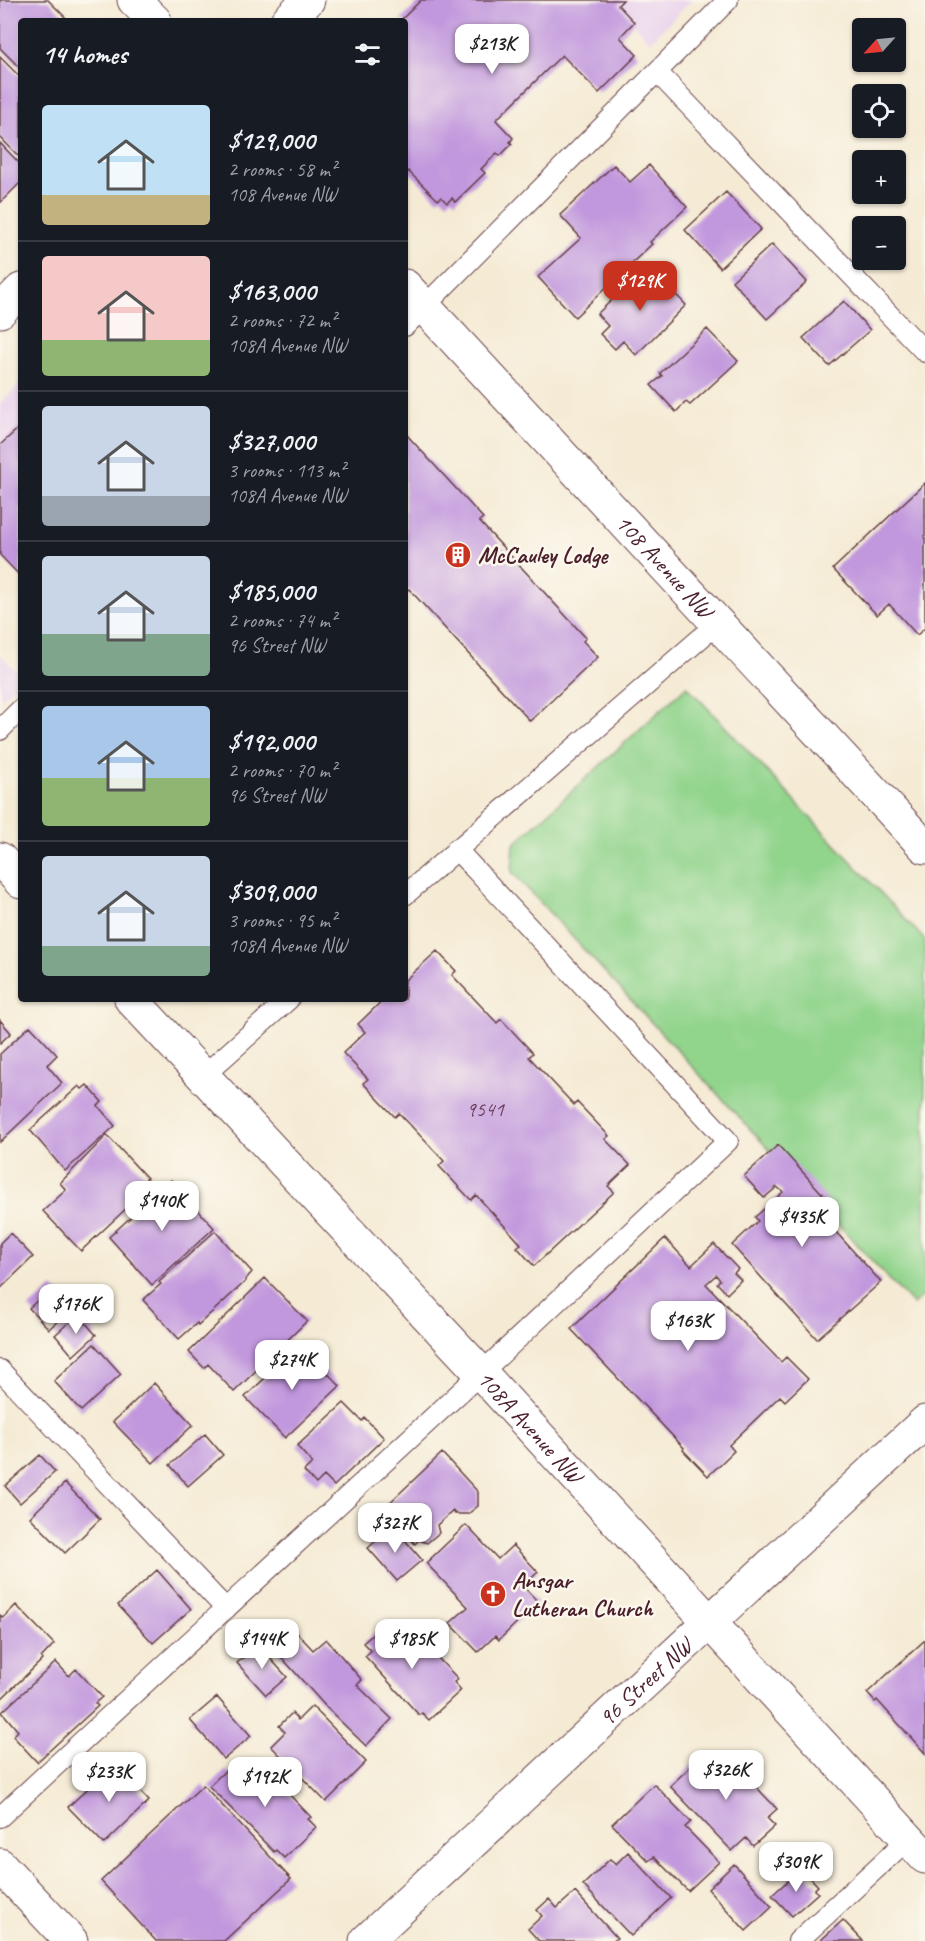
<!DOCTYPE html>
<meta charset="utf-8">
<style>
body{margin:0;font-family:Caveat,sans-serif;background:#20242c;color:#f1f3f6;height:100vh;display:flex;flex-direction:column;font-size:22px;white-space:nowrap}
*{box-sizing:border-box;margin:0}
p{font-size:20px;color:#9ea1a6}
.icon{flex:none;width:33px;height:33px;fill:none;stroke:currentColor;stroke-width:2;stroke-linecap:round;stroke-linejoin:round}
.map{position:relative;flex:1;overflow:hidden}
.side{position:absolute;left:18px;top:18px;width:390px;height:984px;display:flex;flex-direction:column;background:#171b24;border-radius:6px;box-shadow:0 2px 4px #0004}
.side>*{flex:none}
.needle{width:39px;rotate:243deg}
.fabs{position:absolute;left:852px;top:18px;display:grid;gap:12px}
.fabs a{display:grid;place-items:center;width:54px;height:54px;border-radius:6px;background:#171b24;box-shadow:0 2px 4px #0004;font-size:30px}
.price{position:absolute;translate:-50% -51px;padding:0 14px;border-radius:12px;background:#fff;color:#222;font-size:20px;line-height:39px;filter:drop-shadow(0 2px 3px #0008)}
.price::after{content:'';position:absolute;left:50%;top:36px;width:18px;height:14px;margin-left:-9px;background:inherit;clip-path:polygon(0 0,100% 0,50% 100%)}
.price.current{background:#c8321e;color:#fff}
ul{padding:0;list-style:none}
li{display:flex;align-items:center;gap:18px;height:150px;padding:0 24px}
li+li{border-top:2px solid #363941}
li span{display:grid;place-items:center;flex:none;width:168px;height:120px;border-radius:6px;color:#555}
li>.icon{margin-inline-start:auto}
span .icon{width:72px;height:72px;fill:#fffc;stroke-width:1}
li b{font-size:26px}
h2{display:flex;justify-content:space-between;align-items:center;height:72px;padding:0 24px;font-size:26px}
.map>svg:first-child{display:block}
.built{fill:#e9d2ed}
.green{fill:#91d48c;stroke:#6e7a5c;stroke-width:1.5}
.building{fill:#c197dd}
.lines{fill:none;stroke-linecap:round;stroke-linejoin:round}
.service-casing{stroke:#643e44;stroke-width:22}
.minor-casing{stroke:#643e44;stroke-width:35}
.tertiary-casing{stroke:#643e44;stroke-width:35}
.service{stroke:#fff;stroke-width:20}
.minor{stroke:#fff;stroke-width:33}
.tertiary{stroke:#fff;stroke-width:33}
.labels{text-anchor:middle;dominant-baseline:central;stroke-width:5;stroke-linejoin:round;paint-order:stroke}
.number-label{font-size:21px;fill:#683d58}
.poi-label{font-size:24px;font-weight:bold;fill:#4a1f2b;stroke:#fbf7ec;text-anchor:start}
.street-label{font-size:24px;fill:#4a1f2b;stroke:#fbf7ec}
</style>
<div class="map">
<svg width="925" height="1941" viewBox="0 0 925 1941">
<rect width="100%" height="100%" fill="#fbf7ec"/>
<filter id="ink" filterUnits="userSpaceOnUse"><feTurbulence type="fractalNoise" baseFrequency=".0167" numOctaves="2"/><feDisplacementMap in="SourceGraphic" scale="12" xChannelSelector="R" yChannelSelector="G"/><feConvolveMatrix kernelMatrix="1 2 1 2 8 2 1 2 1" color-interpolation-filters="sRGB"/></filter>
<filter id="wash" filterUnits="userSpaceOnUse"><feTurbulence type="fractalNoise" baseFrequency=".008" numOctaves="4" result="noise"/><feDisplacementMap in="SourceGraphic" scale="24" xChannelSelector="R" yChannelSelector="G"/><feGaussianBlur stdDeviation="1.35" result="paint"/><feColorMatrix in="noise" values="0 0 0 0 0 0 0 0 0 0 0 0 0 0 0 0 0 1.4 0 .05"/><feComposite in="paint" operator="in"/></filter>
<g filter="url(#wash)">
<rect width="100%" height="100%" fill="#f5ebd5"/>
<!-- built -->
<path class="built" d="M611,0H692L650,42Z
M21,382V576L0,553V404Z
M0,654L21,676V679L0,700Z"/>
<!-- green -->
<path class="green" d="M687,686L925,940V1294L913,1305L512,872L514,844Z"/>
<g id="blocks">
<!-- building -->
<path class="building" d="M0,0H48L69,21H21V69L0,48Z
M421,0H623L618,5L634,22L620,37L637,55L599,93L562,55L496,120L513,138L510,142L512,144L500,156L497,153L481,169L485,173L455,202L452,198L447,203L441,197L438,200L408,171L405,174V21H400Z
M0,57L21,78V159L0,137Z
M0,143L21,165V182L0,203Z
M614,165L630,182L649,165L687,207L650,242L652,244L575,317L538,277L581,238L560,215Z
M726,192L761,229L720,268L685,230Z
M772,244L807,282L767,319L732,281Z
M648,266L686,305L636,355L623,341L615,349L600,334L608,326L597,314Z
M844,301L870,330L829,366L803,338Z
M707,329L738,361L690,405L686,402L676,412L651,385L662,376L660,373Z
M21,426V577L0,555V445Z
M405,433L483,518L479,521L586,638L583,641L598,657L530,721L409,589L405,592Z
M925,483V628L917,635L889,604L877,615L833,569Z
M437,951L456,971L452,975L497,1023L501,1019L533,1053L529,1057L574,1105L577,1102L609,1136L605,1139L630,1165L608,1186L614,1192L534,1266L517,1247L521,1244L476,1195L471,1200L439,1166L444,1161L399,1113L395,1117L363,1083L368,1079L343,1053L365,1032L358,1024L384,999H405V980Z
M0,1020L11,1033L0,1043Z
M30,1026L57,1055L47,1065L62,1083L0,1142V1054Z
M87,1085L102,1102L98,1106L115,1126L65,1171L30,1130L79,1086L82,1089Z
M107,1135L147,1178L126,1198L131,1204L81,1251L43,1211L66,1190L60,1183Z
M778,1145L828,1200L817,1211L881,1282L817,1339L732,1245L758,1221L755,1217L783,1192L777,1187L764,1198L744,1176Z
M171,1180L214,1228L152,1285L109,1237Z
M215,1231L252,1272L245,1280L246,1281L198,1325L197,1323L179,1339L143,1300L161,1284L159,1282Z
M10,1233L33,1257L0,1289V1243Z
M665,1238L691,1266L714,1244L738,1269L734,1273L741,1280L727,1294L717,1283L720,1280L716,1275L706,1284L781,1362L786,1357L808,1379L785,1401L780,1396L729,1445L734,1451L708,1476L683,1450L684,1448L571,1329Z
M265,1278L307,1321L234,1392L208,1364L204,1368L189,1352Z
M53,1287L72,1308L49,1329L29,1308Z
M78,1314L96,1335L73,1356L55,1335Z
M94,1344L121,1374L81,1411L54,1381Z
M300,1345L340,1386L285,1438L245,1397Z
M154,1383L193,1425L153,1463L113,1422Z
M344,1403L362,1421L365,1418L384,1438L334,1486L324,1476L316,1484L304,1471L312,1463L297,1446Z
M205,1434L223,1455L188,1486L170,1465Z
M442,1453L478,1492V1506L468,1514H455L453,1511L437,1525L439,1533L427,1543L419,1540L415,1544L383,1509Z
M40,1455L55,1472L20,1503L5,1486Z
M65,1483L100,1519L65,1553L30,1517Z
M466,1525L498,1559L513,1545L538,1572L523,1586L538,1602L499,1640L495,1636L478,1652L450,1623L468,1607L426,1563Z
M393,1526L422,1560L397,1581L368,1548Z
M157,1570L191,1609L153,1643L118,1605Z
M16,1605L54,1644L41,1658L42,1660L0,1700V1615L3,1618Z
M287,1622L313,1650L326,1639L362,1680L357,1685L392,1719L366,1746L327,1708L266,1640Z
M398,1623L413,1639L417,1636L458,1679L454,1682L461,1690L429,1720L422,1713L419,1715L365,1656L371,1651L363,1643L379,1629L385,1635Z
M925,1640V1753L877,1700L875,1702L867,1693Z
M258,1645L287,1677L266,1695L237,1663Z
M56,1662L69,1676L76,1669L102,1697L95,1703L98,1706L37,1762L13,1736L18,1731L2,1712Z
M217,1697L251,1736L224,1759L190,1720Z
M312,1706L366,1762L326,1802L271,1746L285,1732L279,1726L292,1713L298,1720Z
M704,1754L715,1765L726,1755L777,1809L767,1818L775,1826L753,1846L746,1838L732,1851L670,1786Z
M117,1761L138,1784L135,1786L149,1801L104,1844L68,1807Z
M257,1761L311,1817L308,1819L316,1827L284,1858L276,1850L274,1852L209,1786L226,1770L236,1781Z
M654,1784L691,1822L685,1827L719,1862L688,1891L654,1857L648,1861L612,1824Z
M203,1785L291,1879L224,1941H156L101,1881Z
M628,1852L671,1898L631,1936L583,1885L610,1859L616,1864Z
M734,1864L772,1907L746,1931L708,1889Z
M798,1872L801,1875L805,1872L818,1886L814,1890L818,1893L792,1916L772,1895Z
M575,1892L617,1938L613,1941H539L528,1929L542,1916L537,1910L549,1899L557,1908Z
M843,1920L863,1941H820Z"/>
</g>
</g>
<g filter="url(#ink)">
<use href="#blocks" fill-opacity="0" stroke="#643e44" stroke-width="1.5"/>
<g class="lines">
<defs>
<path id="service" d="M657,72L925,352
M405,326L728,0
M0,730L21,709
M405,895L718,623
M203,1076L289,999
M0,1370L226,1609
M0,1817L481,1373L728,1141L456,849
M798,1941L908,1839"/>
<g id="minor">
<path d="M134,0L155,21"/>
<path id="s1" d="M405,286L925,847"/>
<path d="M0,859L21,882"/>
<path id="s2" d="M131,999L481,1373L925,1857"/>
<path d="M0,1865L71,1941"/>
</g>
<g id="tertiary">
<path d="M287,21L308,0"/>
<path d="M0,311L21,290"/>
<path id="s3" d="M366,1941L925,1422"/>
</g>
</defs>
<!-- service casing -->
<use href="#service" class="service-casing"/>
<!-- minor casing -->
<use href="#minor" class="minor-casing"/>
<!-- tertiary casing -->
<use href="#tertiary" class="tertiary-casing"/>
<!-- service -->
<use href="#service" class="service"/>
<!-- minor -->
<use href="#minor" class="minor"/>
<!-- tertiary -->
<use href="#tertiary" class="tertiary"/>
</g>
</g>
<!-- icons -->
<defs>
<symbol id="building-disc" viewBox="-11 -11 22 22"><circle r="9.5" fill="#c8321e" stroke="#fbf7ec"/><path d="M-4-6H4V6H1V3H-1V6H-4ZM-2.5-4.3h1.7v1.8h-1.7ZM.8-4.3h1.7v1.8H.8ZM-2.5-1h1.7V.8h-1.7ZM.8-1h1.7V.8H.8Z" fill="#fff"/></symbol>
<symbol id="church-disc" viewBox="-11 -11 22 22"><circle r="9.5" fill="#c8321e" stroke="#fbf7ec"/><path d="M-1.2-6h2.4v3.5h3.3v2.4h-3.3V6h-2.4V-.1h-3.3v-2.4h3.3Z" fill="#fff"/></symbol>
</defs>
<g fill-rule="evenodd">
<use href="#building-disc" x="443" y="540" width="30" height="30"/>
<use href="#church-disc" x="478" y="1579" width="30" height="30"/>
</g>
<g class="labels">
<!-- number labels -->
<g class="number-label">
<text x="485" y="1109">9541</text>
</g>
<!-- poi labels -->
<g class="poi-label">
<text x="478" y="555">McCauley Lodge</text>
<text x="512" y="1580">Ansgar<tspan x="512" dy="28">Lutheran Church</tspan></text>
</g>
<!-- street labels -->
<g class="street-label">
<text stroke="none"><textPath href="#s1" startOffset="382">108 Avenue NW</textPath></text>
<text stroke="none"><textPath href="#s2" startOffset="585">108A Avenue NW</textPath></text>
<text stroke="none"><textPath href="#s3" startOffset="381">96 Street NW</textPath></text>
</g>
</g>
</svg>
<div class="fabs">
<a><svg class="needle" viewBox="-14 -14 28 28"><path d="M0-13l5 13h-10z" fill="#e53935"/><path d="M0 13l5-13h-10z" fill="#9ea1a6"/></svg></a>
<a><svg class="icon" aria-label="locate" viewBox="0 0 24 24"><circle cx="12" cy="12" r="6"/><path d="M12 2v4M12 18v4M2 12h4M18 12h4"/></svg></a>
<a>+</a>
<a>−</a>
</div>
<b class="price" style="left:492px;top:75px">$213K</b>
<b class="price current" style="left:640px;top:312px">$129K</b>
<b class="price" style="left:162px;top:1232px">$140K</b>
<b class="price" style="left:802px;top:1248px">$435K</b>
<b class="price" style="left:76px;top:1335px">$176K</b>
<b class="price" style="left:688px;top:1352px">$163K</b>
<b class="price" style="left:292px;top:1391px">$274K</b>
<b class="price" style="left:395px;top:1554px">$327K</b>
<b class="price" style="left:262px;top:1670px">$144K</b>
<b class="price" style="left:412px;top:1670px">$185K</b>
<b class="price" style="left:726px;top:1801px">$326K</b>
<b class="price" style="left:109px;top:1803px">$233K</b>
<b class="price" style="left:265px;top:1808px">$192K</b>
<b class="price" style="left:796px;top:1893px">$309K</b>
<section class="side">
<h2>14 homes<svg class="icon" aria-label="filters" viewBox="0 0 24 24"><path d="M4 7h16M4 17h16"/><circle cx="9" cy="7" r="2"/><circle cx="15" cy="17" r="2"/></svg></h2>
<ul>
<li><span style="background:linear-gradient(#bfe0f5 75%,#c2b280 0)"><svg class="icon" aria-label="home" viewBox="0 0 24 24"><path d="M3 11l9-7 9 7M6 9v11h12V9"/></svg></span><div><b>$129,000</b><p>2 rooms · 58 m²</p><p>108 Avenue NW</p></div></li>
<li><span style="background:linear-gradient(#f6c9c9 70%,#8fb573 0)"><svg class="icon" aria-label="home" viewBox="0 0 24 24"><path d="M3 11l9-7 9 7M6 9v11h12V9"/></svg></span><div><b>$163,000</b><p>2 rooms · 72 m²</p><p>108A Avenue NW</p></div></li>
<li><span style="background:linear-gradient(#c9d6e8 75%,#9aa5b1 0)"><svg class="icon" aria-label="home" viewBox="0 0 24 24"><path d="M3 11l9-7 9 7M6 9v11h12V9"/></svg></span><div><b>$327,000</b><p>3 rooms · 113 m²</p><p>108A Avenue NW</p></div></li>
<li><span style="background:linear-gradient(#c9d6e8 65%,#7fa58c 0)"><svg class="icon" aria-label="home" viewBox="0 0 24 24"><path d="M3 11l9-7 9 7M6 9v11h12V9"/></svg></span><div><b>$185,000</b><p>2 rooms · 74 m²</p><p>96 Street NW</p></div></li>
<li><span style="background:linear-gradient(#a9c7e8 60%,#8fb573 0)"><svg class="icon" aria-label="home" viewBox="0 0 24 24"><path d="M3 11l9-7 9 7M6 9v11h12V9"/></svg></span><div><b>$192,000</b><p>2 rooms · 70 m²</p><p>96 Street NW</p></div></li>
<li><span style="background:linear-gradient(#c9d6e8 75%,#7fa58c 0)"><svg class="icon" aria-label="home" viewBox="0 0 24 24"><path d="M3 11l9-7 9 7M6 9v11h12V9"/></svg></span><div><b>$309,000</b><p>3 rooms · 95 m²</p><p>108A Avenue NW</p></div></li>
</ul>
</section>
</div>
